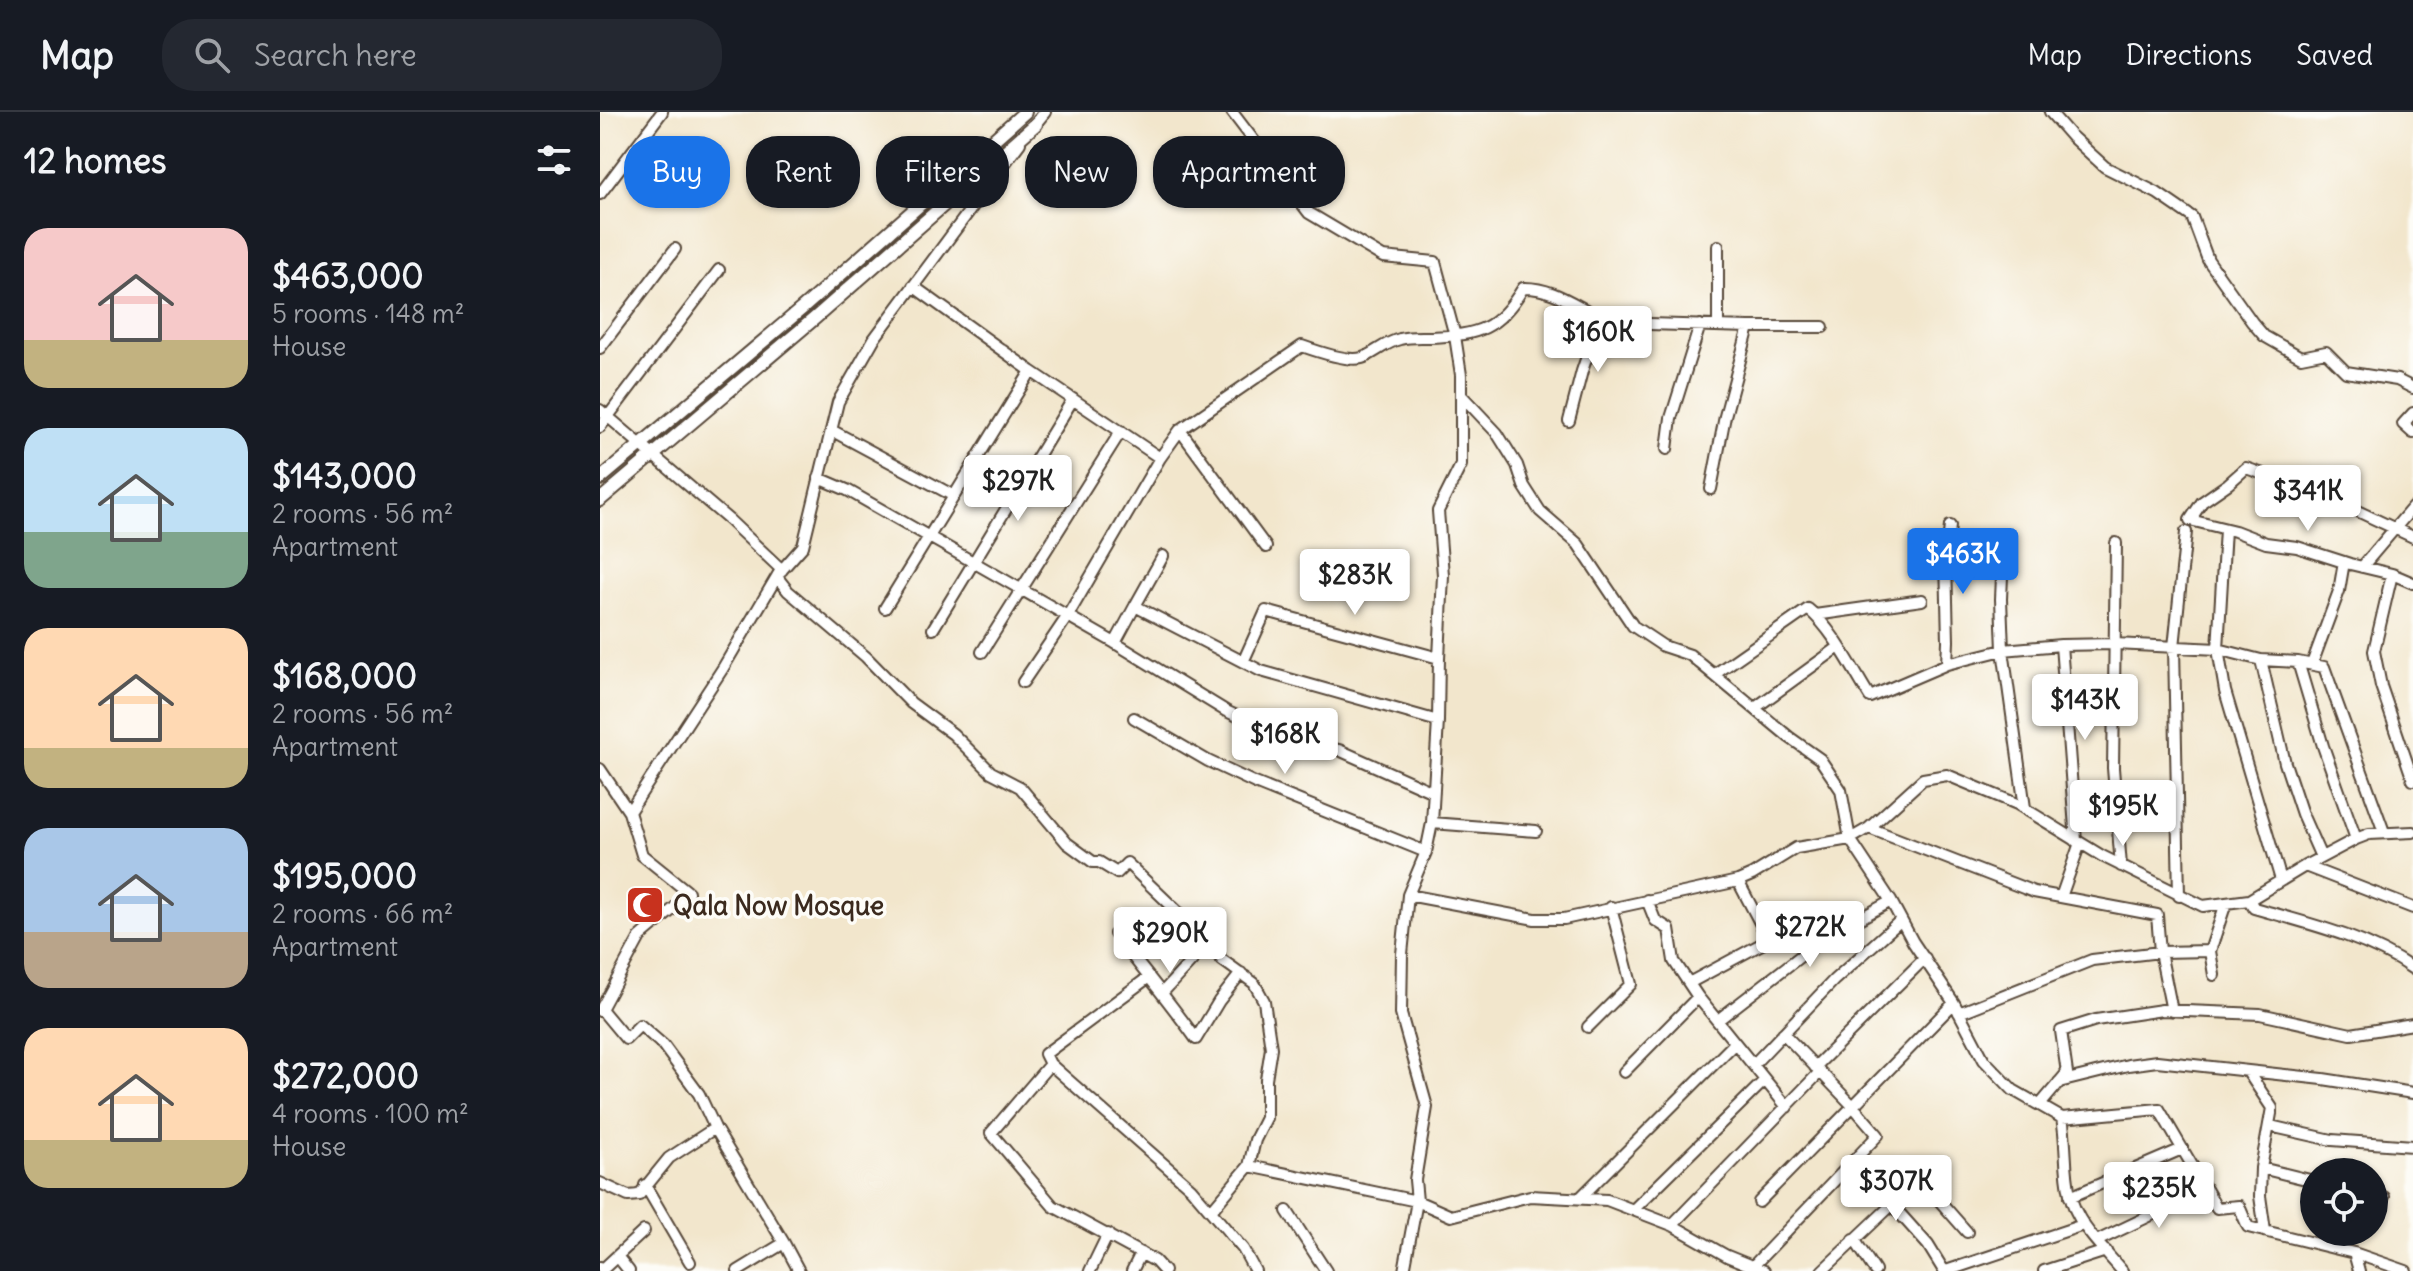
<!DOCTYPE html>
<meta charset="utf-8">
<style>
body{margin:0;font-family:Delius,sans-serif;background:#242831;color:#f1f3f6;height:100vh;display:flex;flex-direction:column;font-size:30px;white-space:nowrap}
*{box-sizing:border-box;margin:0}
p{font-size:26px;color:#9ea1a6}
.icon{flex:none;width:44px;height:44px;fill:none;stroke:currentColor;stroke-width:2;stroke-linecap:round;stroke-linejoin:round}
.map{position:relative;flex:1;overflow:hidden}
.side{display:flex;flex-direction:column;background:#171b24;width:600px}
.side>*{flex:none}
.top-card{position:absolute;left:24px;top:24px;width:760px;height:72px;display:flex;gap:16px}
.tools{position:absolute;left:1700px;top:1046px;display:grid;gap:16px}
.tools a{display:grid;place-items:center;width:88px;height:88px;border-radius:50%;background:#171b24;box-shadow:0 2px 6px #0004;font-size:40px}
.price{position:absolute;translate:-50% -68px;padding:0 18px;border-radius:8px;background:#fff;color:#222;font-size:26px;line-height:52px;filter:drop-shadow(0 2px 4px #0008)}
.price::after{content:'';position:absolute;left:50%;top:48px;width:24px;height:18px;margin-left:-12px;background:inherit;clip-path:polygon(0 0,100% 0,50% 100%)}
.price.on{background:#1a73e8;color:#fff}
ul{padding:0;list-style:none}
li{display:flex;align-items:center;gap:24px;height:200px;padding:0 24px}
li span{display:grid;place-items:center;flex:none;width:224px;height:160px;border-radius:24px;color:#555}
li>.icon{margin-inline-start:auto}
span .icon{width:96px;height:96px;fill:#fffc;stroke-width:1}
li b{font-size:34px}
h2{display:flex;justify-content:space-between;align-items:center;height:96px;padding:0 24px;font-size:34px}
.pill{padding:0 28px;border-radius:32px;background:#171b24;box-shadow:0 2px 6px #0004;font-size:28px;line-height:72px}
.pill.on{background:#1a73e8;color:#fff}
header{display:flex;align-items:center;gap:48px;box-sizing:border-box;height:112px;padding:0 40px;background:#171b24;border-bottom:2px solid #363941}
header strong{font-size:38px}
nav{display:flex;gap:44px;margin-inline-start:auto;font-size:28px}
.search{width:560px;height:72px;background:#242831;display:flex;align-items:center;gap:20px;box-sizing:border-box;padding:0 28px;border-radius:32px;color:#9ea1a6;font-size:30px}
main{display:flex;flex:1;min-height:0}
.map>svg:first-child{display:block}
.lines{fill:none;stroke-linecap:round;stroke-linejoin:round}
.minor-casing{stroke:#564638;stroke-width:14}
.major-casing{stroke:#564638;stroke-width:16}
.minor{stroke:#fff;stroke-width:10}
.major{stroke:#fff;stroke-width:12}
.labels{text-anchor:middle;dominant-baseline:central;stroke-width:7;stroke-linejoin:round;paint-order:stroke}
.poi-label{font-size:26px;font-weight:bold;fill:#3b2a1e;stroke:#fdfcf7;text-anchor:start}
</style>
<header>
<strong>Map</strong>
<div class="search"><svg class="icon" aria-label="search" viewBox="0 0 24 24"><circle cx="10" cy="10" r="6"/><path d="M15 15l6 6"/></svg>Search here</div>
<nav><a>Map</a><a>Directions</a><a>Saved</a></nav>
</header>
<main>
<section class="side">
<h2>12 homes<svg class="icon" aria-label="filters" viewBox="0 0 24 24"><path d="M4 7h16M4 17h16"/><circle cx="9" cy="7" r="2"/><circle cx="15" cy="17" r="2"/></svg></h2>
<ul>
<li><span style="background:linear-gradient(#f6c9c9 70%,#c2b280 0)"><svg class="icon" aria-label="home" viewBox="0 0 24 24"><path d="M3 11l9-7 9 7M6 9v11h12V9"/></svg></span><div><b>$463,000</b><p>5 rooms · 148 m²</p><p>House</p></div></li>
<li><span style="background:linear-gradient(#bfe0f5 65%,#7fa58c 0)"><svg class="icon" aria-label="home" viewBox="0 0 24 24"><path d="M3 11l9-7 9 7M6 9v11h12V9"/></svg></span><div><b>$143,000</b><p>2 rooms · 56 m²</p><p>Apartment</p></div></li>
<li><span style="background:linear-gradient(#ffd9b3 75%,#c2b280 0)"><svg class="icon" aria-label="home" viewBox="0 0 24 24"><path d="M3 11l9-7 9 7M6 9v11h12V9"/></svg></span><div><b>$168,000</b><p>2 rooms · 56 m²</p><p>Apartment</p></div></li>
<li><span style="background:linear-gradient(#a9c7e8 65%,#b9a48a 0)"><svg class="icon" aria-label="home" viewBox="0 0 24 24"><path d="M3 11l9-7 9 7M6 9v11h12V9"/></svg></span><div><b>$195,000</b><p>2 rooms · 66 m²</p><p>Apartment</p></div></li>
<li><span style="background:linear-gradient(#ffd9b3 70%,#c2b280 0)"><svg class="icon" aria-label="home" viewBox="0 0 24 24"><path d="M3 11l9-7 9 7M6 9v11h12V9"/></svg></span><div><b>$272,000</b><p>4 rooms · 100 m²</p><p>House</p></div></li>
</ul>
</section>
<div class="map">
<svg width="1813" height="1159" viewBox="0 0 1813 1159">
<rect width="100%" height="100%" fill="#fdfcf7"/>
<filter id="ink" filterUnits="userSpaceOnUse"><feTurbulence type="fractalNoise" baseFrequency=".0125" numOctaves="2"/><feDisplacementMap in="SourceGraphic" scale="16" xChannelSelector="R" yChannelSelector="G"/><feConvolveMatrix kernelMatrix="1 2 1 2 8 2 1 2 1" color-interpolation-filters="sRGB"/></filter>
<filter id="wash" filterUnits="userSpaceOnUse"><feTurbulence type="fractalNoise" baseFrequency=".006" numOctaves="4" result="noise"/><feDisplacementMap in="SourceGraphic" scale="32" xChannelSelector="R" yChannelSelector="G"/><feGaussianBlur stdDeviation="1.8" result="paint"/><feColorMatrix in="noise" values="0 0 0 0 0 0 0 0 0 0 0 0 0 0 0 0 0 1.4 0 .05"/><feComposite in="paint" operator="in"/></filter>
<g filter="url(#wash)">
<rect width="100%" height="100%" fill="#f2e6cc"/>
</g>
<g filter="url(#ink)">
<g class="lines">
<defs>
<path id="minor" d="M632,0L709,101L783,145L835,150L855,224L861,263V353L838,399L843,463L839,546L838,609L832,711L826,740L808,783L802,842L801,902L827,995L815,1068L817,1089L804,1159
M1450,0L1471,24L1505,55L1557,81L1592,105L1608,148L1652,210L1664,224L1701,245L1726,240L1746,260L1797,268L1813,276
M432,16L445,0
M0,82L62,0
M1118,134V213
M313,174L431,259L560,346
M0,236L75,137
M863,285L897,321L917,353L924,374L940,399L978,432L1033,514L1063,534L1090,543L1189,625L1220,647L1241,678L1250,727L1291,789L1313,830L1354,891L1384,948L1413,978L1462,1006C1467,1031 1464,1057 1470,1082C1476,1112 1503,1136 1522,1159
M0,298L129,408L182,458
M1813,301L1803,312L1813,321
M969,309L982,259L1000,206
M0,315L119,158
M231,318L354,384
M580,318L666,435
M1067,337L1071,306L1100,213
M219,366L247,378L515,531L626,599L683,625L739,638L833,680
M1111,377L1125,304L1149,215
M1625,417L1618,537L1625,579L1681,768
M1813,425L1723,383L1646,356L1628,372L1602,390L1590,408L1635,419L1666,431L1697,435L1750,452L1792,462L1813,471
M1516,431L1513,656L1521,754
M1403,441L1401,487L1403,538L1425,696
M1762,455L1813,395
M1792,462L1774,539L1781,574L1813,668
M177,465L188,479L266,545L311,591L353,622L391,660L420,675L467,731L493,750H499L517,761L527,751L602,823L622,848L654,871L664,889L671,936L666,967V1006L655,1028L649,1054L611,1099
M535,494L563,444
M285,496L431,259
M1215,503L1322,488
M333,517L473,287
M515,531L535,494L661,559L838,609
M1461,533L1476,729
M382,540L521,319
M1661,548L1685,651L1702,702L1721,745
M643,550L666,499L839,546
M1698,550L1723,634L1756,727
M1347,552L1348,529L1346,448L1350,414
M1712,552L1739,479L1744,450
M1115,562L1208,497C1233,517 1253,558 1270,585L1347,552L1403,538L1461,533L1515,532L1618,537L1661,548L1698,550L1724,555L1784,720
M423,570L467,505L560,346L580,318L702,234C716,239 748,250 762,246C772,243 786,230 800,227C810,224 821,225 831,225C878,223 898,218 923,176C958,175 983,201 1015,211L1149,215H1223
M1155,596L1239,535
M534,606L608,649L655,671L826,740
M0,657L29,700
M832,711L936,719
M1269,716L1434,780L1557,803L1560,840L1572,899
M1705,754L1813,796
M808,783L935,807H964L1138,769L1152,763L1196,736L1250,727L1269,716L1323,667L1347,663L1417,692L1502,744L1603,794L1649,788L1654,796C1707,811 1767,825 1813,857
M1579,784L1574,535L1586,420
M1461,785L1480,731
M1047,788L1055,808L1069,817L1074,849L1098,885L1187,995
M1649,788L1705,754L1756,727L1769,722L1813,720
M515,822C542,857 570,890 596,927L619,889L641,861
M1614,863L1610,839L1626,791
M549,865L445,942L450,952L591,1076L643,1137L655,1159
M1089,871L1169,828L1138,769
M563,880L607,832
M1,897L26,927L40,913L63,933L99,982L115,1016L184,1131L199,1159
M0,899L40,825L86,786L88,780L42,743L29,700L123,556L179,461L203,434L238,290L274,227L420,31
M1359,901L1492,848L1560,840L1610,839
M1118,908L1220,829L1291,789
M988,915L1031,872L1011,795
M450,952L391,1021L453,1094L555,1149L564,1159
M1153,953L1234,868L1300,809
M1215,955L1325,846
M1024,960L1098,885
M1648,960L1672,996L1661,1056L1660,1084L1665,1119
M1459,970L1528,953L1557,949L1723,967L1813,981
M1440,993L1467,961L1461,919L1496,908L1562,898L1660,902L1751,922L1813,912
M1462,1006L1559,997L1617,1096L1639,1094L1648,1115L1754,1141L1806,1159
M1670,1014L1732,1028L1813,1034
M649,1054L817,1089L851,1104L930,1084L1007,1088L1072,1113L1127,1144L1164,1159
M1661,1056L1714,1069
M0,1071L28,1084L39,1083L69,1046L115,1016
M45,1073L90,1150
M1774,1083L1784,1085
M1470,1085L1582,1037
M980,1086L1134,932
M1159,1090L1354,891
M1294,1095L1328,1133L1344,1159
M1034,1097L1165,968
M687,1099L726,1159
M1072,1113L1219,961
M1254,1127L1275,1159
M1497,1129L1606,1077
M1754,1141L1759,1159
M17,1144L29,1159
M1154,1153L1278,1023L1252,993L1183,921
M0,1155L3,1157L44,1119
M138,1159L184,1131
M490,1159L508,1122
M532,1159L541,1141
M1222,1159L1317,1069L1323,1070L1367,1120
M1346,1159L1483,1113
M1444,1159L1506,1139"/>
<path id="major" d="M0,367L205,194L425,0
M0,388L215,206L436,12"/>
</defs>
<!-- minor casing -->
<use href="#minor" class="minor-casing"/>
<!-- major casing -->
<use href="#major" class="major-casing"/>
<!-- minor -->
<use href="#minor" class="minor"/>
<!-- major -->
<use href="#major" class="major"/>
</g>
</g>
<!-- icons -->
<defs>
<symbol id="mosque-square" viewBox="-11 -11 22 22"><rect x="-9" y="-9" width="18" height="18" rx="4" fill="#c8321e" stroke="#fdfcf7"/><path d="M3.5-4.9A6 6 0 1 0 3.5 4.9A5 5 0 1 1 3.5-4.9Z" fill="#fff"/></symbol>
</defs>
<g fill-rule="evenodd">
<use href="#mosque-square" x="23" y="771" width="44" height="44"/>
</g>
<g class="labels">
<!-- poi labels -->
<g class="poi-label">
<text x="73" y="793">Qala Now Mosque</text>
</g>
</g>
</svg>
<div class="tools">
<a><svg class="icon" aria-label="locate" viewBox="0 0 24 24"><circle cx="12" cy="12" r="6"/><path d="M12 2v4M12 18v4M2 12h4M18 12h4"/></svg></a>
</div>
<b class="price" style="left:998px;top:262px">$160K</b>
<b class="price" style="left:418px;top:411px">$297K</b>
<b class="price" style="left:1708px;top:421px">$341K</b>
<b class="price on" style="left:1363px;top:484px">$463K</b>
<b class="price" style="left:755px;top:505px">$283K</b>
<b class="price" style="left:1485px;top:630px">$143K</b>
<b class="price" style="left:685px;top:664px">$168K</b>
<b class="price" style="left:1523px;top:736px">$195K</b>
<b class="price" style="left:1210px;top:857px">$272K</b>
<b class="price" style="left:570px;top:863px">$290K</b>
<b class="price" style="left:1296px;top:1111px">$307K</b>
<b class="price" style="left:1559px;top:1118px">$235K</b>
<div class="top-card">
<a class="pill on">Buy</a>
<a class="pill">Rent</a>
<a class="pill">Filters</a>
<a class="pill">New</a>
<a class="pill">Apartment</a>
</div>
</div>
</main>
